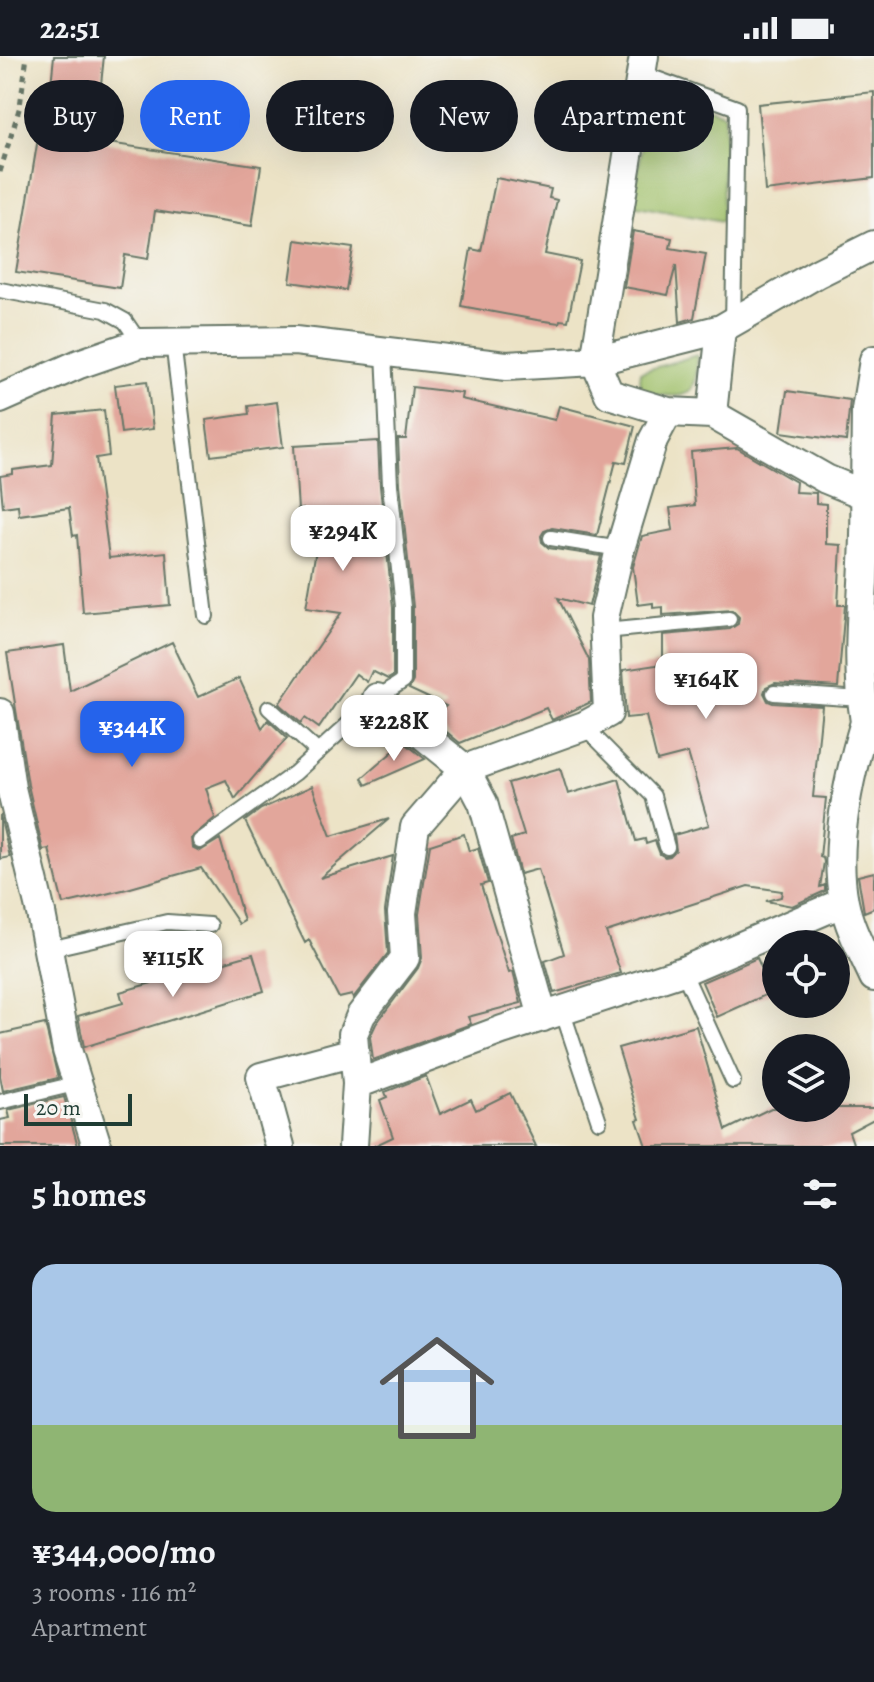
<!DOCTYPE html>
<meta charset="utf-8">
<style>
body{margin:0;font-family:Alegreya,serif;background:#242831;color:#f1f3f6;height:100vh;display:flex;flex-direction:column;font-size:30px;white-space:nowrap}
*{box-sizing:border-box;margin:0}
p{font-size:26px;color:#9ea1a6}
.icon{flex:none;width:44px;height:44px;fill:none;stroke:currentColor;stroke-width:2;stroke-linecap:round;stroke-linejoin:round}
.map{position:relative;height:1090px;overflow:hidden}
.details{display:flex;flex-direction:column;background:#171b24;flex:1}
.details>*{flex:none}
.guide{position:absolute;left:24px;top:24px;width:826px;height:72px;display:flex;gap:16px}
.buttons{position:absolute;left:762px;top:874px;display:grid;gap:16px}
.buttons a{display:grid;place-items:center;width:88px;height:88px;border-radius:50%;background:#171b24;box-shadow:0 8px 32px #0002;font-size:40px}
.scale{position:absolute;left:24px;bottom:20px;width:108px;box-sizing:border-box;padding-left:8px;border:4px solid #1f3d34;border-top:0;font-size:22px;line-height:28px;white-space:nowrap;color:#1f3d34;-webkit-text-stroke:6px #f6f6f2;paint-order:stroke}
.price{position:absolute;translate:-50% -68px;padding:0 18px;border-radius:16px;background:#fff;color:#222;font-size:26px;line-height:52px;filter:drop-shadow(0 2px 4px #0008)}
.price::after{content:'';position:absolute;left:50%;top:48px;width:24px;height:18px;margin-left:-12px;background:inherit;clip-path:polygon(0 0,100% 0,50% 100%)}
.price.active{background:#2563eb;color:#fff}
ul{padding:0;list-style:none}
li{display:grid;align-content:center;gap:16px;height:424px;padding:0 32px}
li+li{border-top:2px solid #363941}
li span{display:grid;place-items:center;height:248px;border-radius:24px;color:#555}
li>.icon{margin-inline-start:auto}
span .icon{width:144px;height:144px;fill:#fffc;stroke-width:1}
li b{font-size:34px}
h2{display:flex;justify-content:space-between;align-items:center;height:96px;padding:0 32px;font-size:34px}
.pill{padding:0 28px;border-radius:36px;background:#171b24;box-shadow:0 8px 32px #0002;font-size:28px;line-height:72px}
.pill.active{background:#2563eb;color:#fff}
.status{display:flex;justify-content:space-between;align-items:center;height:56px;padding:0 40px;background:#171b24;direction:ltr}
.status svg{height:22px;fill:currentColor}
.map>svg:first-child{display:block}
.green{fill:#9fbf68;stroke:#5f7e4e;stroke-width:2}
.building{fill:#e2a69b}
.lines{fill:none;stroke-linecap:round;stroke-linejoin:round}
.lane-casing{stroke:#677767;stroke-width:18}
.street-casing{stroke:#677767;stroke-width:32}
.path{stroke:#677767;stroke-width:5;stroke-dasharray:6 6;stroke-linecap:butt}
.lane{stroke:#fff;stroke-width:14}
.street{stroke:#fff;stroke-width:28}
</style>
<div class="status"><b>22:51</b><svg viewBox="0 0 49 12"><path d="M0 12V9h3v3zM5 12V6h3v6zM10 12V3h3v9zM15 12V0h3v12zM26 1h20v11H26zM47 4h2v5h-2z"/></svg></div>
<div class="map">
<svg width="874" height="1090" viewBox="0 0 874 1090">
<rect width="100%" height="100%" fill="#f6f6f2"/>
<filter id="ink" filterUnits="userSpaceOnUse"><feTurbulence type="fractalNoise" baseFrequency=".0125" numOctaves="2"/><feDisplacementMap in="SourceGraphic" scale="16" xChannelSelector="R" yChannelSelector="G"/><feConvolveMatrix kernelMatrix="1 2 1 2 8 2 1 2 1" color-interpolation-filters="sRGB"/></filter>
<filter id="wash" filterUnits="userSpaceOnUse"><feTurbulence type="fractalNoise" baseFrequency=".006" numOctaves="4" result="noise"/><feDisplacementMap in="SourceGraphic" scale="32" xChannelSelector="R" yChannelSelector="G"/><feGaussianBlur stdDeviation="1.8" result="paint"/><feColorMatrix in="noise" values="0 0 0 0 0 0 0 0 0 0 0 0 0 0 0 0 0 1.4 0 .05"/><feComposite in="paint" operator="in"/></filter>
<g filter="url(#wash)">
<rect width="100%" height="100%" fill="#ece3c6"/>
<!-- green -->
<path class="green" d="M673,38L725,58L722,166L632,149L648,60L654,47Z
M697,299C699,350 681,340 641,337L640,316Z"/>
<g id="blocks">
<!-- building -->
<path class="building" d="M54,0H104L95,85L261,110L252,170L155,155L148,203L125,199L120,232L16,216L39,76L46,78Z
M874,36V122L765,135L758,48Z
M496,122L551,133L549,142L557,144L545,198L580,205L568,265L560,264L559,267L537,264L461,250L471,193L481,195Z
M633,175L672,182L670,192L706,198L694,262L680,266L676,209L668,239L624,231Z
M296,184L353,192L346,234L290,226Z
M147,325L153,373L121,377L115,329Z
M412,331L462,337L461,343L555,364L559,350L635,370L626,407L616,405L597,479L552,472L544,475L541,480L542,486L549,492L601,500L589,550L558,542L589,604L591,646L552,664L546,652L460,687L431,663L446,650L409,633L413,625V551L400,428L398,383H406Z
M787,335L850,344L846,385L781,376Z
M277,346L283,391L211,400L206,364L249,358L248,350Z
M104,354L109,400L96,402L109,502L166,496L170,549L83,557L77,479L73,480L69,452L19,459L18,449L3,451L0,420L13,418V414L52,409L56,359Z
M378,385L380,430L393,552V620L388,623L372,615L367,626L356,618L319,672L305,662L301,667L279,648L341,557L306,552L316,494H305L303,453L298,454L294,390Z
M737,392L796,426L795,436L816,437V447L826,448V488L841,489L838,549H845L838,631L775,627L766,631L764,637L768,645L773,647L822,650L813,741L826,742L820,801L823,802L824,806L820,831L825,829V835L792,850L766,845L781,841L782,835L748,830L606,876L621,917L554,937L545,905L564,898L538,813L520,818L511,783L524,779L508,727L560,712L568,738L619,723L636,785L645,783L646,788L655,785L660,798L665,801L670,800L676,794L674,779L709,769L688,697L657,705L646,660L626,662L623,614L663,608V579L730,573L738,568L739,561L732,554L663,559V551L653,552V547L638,549L633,511L642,480L673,474L670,452L695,449L691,396Z
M172,586L198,641L239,622L262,672L268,664L287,682L235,743L226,724L206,732L215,762L191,782L192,791L200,795L220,783L244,865L239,868L201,812L127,833L63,848L49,793L43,794L28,729L7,597L64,589L70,635Z
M404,686L425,703L366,729L362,722Z
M312,730L331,780L389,763L320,822L393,800L385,855L388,897L353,942L352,939L339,942L309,884L305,887L245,765L261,753Z
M0,759L10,801L0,803Z
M464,778L469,795L478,792L488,827L481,829L509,917L513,916L521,947L468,961L471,968L373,1004L370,981L376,968L418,912L422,902L419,858L430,789Z
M874,816V852L864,856L858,820Z
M253,898L264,935L84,991L78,960L123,947L120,936Z
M757,902L772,936L717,961L702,926Z
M45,968L58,1022L3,1035L0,1020V978Z
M696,970L726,1074L771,1052H874V1063L849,1076L854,1090H646L637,1064L640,1063L618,992Z
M426,1020L440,1058L471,1043L476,1054L510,1037L536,1090H374L393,1081L380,1044L387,1041L385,1036Z
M64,1041L78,1090H0V1064L10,1062L8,1054Z"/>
</g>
</g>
<g filter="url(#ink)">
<use href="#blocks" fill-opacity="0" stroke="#677767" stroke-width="2"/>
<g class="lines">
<defs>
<path id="lane" d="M643,18L737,52L733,267
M0,234L105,254L125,265L140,287
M173,286L206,560
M551,482L620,493
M605,575L729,563
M774,637L861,643
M269,652L318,696
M584,670L653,740L667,791
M200,785L295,717L377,642L403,625V551L390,429L384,296
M49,893L167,866L210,869
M683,915L733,1025
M562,954L599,1065
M0,1046L79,1027"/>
<path id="street" d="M644,0L595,305L609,338L668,356L712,358L826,423L865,439C868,515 853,590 865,666
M0,343L79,308L140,287L295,285L506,310L595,305L721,273L818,217L874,189
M712,358L721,273
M865,439L866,354L874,304
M377,642L465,713L483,747L543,961
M0,657L11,732L41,857L67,994L97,1090
M874,664L865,666C849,719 833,790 844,846C849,872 863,897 874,921
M357,1028L502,974L683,915L844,846
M280,1090L261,1021L354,996
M353,1090L357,1028L353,978L361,959L405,902L402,857L415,771L465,713L584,670L608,657L604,562L620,493L653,384L668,356"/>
</defs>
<!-- lane casing -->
<use href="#lane" class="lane-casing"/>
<!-- street casing -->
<use href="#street" class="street-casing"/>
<!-- path -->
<path class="path" d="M0,116L20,50L27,0"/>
<!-- lane -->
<use href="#lane" class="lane"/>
<!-- street -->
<use href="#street" class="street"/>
</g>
</g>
</svg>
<div class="buttons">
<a><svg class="icon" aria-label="locate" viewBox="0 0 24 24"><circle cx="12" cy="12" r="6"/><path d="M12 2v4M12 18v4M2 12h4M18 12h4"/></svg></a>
<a><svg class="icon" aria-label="layers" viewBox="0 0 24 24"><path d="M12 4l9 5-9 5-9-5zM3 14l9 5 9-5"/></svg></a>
</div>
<div class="scale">20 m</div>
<b class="price" style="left:343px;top:517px">¥294K</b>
<b class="price" style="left:706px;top:665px">¥164K</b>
<b class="price" style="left:394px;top:707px">¥228K</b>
<b class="price active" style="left:132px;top:713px">¥344K</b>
<b class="price" style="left:173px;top:943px">¥115K</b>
<div class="guide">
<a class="pill">Buy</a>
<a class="pill active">Rent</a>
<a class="pill">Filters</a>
<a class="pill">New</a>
<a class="pill">Apartment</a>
</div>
</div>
<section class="details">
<h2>5 homes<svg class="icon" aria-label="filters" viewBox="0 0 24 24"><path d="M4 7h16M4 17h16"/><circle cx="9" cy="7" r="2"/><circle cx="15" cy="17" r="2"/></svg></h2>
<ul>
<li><span style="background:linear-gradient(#a9c7e8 65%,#8fb573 0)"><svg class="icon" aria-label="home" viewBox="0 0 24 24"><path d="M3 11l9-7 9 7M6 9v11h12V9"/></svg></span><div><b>¥344,000/mo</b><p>3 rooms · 116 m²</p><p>Apartment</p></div></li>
</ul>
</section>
